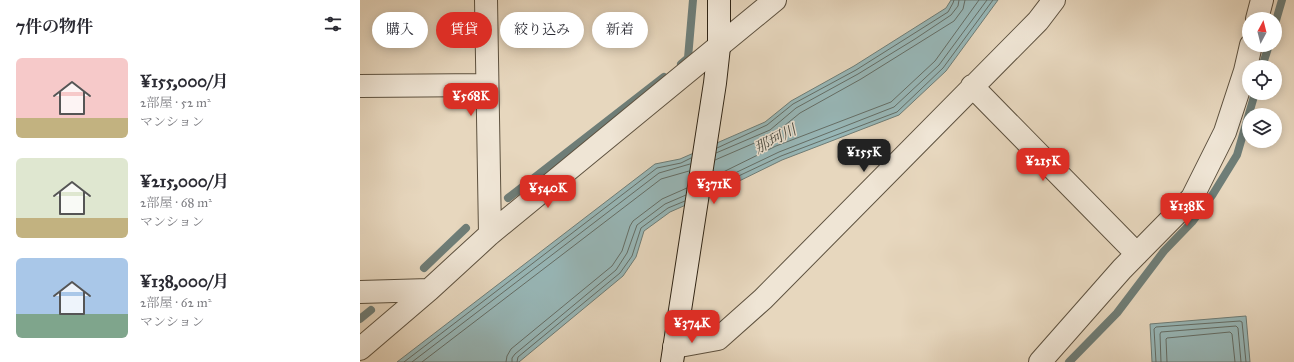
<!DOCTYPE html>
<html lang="ja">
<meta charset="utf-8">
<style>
body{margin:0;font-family:"IM FELL Great Primer","Noto Serif JP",serif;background:#f7f7f7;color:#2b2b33;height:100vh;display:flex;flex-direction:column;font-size:15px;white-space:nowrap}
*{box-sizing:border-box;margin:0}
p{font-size:13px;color:#7c7c81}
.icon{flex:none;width:22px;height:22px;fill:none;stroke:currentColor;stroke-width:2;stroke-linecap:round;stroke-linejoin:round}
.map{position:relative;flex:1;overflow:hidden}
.panel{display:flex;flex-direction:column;background:#fff;width:360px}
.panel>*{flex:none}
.top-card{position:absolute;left:12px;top:12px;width:380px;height:36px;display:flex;gap:8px}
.needle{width:26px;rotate:7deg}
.buttons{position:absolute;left:882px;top:12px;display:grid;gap:8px}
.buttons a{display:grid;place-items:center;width:40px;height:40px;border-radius:50%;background:#fff;box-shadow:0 2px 10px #0003;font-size:20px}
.price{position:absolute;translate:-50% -34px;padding:0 9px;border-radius:8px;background:#d93025;color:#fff;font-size:13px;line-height:26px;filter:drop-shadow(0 1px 2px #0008)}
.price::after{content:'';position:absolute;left:50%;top:24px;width:12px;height:9px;margin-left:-6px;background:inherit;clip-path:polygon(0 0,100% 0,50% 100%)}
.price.selected{background:#222;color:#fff}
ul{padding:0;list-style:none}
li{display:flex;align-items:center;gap:12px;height:100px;padding:0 16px}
li span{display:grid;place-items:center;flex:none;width:112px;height:80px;border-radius:6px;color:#555}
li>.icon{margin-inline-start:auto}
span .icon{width:48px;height:48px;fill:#fffc;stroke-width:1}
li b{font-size:17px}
h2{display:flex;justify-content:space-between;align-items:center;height:48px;padding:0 16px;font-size:17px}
.chip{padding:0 14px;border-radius:18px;background:#fff;box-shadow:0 2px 10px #0003;font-size:14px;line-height:36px}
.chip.selected{background:#d93025;color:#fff}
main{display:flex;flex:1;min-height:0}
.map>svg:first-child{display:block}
.water{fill:#98b8b9;stroke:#6e7d77}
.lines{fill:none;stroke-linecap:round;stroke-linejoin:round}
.shore{stroke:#646e67;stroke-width:1}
.stream{stroke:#6e7d77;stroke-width:8}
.street-casing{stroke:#5d513f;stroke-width:24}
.secondary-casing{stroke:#2f2415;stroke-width:24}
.street{stroke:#efe5d5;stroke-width:22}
.secondary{stroke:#efe5d5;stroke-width:22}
.labels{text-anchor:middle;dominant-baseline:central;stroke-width:3;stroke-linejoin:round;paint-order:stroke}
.water-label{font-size:15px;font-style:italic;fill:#4e5046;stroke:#efe5d5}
</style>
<main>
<section class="panel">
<h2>7件の物件<svg class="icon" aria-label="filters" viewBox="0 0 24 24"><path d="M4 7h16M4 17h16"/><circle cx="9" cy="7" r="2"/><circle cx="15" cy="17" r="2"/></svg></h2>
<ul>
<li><span style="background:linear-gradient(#f6c9c9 75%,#c2b280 0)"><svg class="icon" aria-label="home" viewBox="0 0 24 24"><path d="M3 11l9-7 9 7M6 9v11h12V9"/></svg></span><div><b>¥155,000/月</b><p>2部屋 · 52 m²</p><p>マンション</p></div></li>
<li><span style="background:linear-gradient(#dfe7d0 75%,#c2b280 0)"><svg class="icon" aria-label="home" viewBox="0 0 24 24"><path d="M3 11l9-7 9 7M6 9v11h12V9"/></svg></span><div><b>¥215,000/月</b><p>2部屋 · 68 m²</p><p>マンション</p></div></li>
<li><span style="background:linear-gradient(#a9c7e8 70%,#7fa58c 0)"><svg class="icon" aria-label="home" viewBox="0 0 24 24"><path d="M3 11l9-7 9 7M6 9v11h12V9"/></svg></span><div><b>¥138,000/月</b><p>2部屋 · 62 m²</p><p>マンション</p></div></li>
</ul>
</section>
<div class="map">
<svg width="934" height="362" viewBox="0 0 934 362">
<rect width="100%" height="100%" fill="#e7d7be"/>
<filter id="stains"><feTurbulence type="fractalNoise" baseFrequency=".005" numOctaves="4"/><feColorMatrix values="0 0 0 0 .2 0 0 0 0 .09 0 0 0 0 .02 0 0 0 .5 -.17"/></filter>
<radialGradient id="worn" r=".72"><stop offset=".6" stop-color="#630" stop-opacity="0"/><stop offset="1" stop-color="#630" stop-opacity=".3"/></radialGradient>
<!-- water -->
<path class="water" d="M591,0H638L586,71L539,115L422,160L369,186L310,212L284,231L276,257L263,276L159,362H37L295,164L320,159L405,122L431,101L494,66L586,8Z
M886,316L890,362H792L790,324Z"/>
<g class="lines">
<!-- shore -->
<path class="shore" d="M357,148L407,125L433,104L496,70L588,12L593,3L594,0
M356,153L410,130L436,108L498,74L555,39L591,15L598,6L599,0
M355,160L413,135L440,113L501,79L594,21L603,9L605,0
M353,177L416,146L531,102L575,61L619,0
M352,184L419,152L534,107L579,65L627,0
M351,189L421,156L537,112L583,68L633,0
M44,362L297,168L321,163L331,158
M52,362L299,173L330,164
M62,362L301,179L329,171
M146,362L147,356L151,349L252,266L262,251L270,226L273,221L302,199L327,188
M152,362V358L155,354L256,270L267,253L277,225L305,204L326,195
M157,362L158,357L260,273L272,256L281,228L308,208L325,201
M796,362L794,329L796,327L880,321L882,322L886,362
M801,362L800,334L801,332L876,326L878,328L881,362
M807,362L806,339L807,338L870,332L872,334L875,362"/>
<!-- stream -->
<path class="stream" d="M915,24L922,0
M321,64L328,58L333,0
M902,67L909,45
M148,198L304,77
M64,268L106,228
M0,319L11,310
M709,362L757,313L804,251L832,222L853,194L877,155L895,93"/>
<defs>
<path id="street" d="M126,0L130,234
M897,19L902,0
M0,86L127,85
M612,86L777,254
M0,292L69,290
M314,347L358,339L403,299L678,21L694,0
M0,349L69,290L130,234L415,0
M680,362L762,269L832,198L865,132L885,71L891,45"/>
<path id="secondary" d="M312,362L355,83L359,47V0"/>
</defs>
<!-- street casing -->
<use href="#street" class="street-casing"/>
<!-- secondary casing -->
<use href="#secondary" class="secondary-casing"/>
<!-- street -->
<use href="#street" class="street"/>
<!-- secondary -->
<use href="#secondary" class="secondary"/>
</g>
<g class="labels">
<!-- water labels -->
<g class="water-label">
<text transform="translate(415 139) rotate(-27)">那珂川</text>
</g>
</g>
<rect width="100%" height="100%" filter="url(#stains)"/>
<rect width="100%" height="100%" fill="url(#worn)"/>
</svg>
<div class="buttons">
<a><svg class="needle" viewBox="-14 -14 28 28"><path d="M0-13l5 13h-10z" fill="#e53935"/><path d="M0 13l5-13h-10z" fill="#7c7c81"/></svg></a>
<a><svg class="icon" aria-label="locate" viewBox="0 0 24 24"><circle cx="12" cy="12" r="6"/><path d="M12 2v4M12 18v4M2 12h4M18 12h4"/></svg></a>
<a><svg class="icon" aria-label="layers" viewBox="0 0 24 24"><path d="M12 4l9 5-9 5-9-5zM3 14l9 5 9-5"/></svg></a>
</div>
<b class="price" style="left:111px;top:117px">¥568K</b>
<b class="price selected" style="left:504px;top:173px">¥155K</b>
<b class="price" style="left:683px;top:182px">¥215K</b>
<b class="price" style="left:354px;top:205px">¥371K</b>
<b class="price" style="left:188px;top:209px">¥540K</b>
<b class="price" style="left:827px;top:227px">¥138K</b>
<b class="price" style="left:332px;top:344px">¥374K</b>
<div class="top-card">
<a class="chip">購入</a>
<a class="chip selected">賃貸</a>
<a class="chip">絞り込み</a>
<a class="chip">新着</a>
</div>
</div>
</main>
